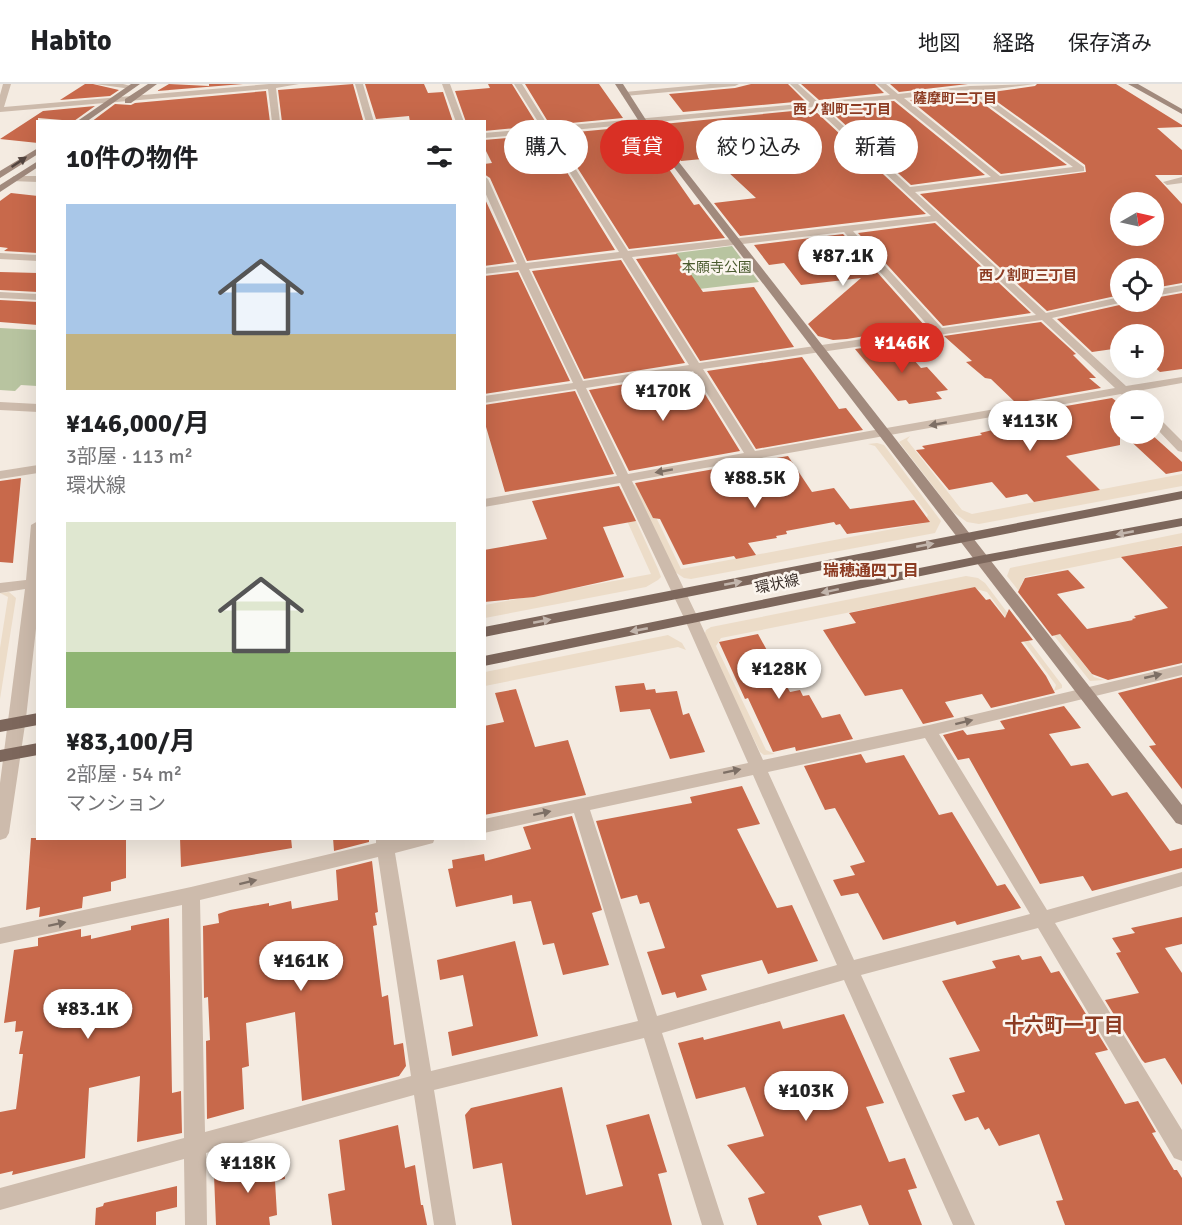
<!DOCTYPE html>
<html lang="ja">
<meta charset="utf-8">
<style>
body{margin:0;font-family:Signika,"Noto Sans JP",sans-serif;background:#f2f2f2;color:#202124;height:100vh;display:flex;flex-direction:column;font-size:22px;white-space:nowrap}
*{box-sizing:border-box;margin:0}
p{font-size:20px;color:#757577}
.icon{flex:none;width:33px;height:33px;fill:none;stroke:currentColor;stroke-width:2;stroke-linecap:round;stroke-linejoin:round}
.map{position:relative;flex:1;overflow:hidden}
.sheet{position:absolute;left:36px;top:36px;width:450px;height:720px;display:flex;flex-direction:column;background:#fff;border-radius:0px;box-shadow:0 6px 24px #0002}
.sheet>*{flex:none}
.banner{position:absolute;left:504px;top:36px;width:570px;height:54px;display:flex;gap:12px}
.needle{width:39px;rotate:81deg}
.controls{position:absolute;left:1110px;top:108px;display:grid;gap:12px}
.controls a{display:grid;place-items:center;width:54px;height:54px;border-radius:50%;background:#fff;box-shadow:0 6px 24px #0002;font-size:30px}
.price{position:absolute;translate:-50% -51px;padding:0 14px;border-radius:21px;background:#fff;color:#222;font-size:20px;line-height:39px;filter:drop-shadow(0 2px 3px #0008)}
.price::after{content:'';position:absolute;left:50%;top:36px;width:18px;height:14px;margin-left:-9px;background:inherit;clip-path:polygon(0 0,100% 0,50% 100%)}
.price.selected{background:#d93025;color:#fff}
ul{padding:0;list-style:none}
li{display:grid;align-content:center;gap:12px;height:318px;padding:0 30px}
li span{display:grid;place-items:center;height:186px;border-radius:0px;color:#555}
li>.icon{margin-inline-start:auto}
span .icon{width:108px;height:108px;fill:#fffc;stroke-width:1}
li b{font-size:26px}
h2{display:flex;justify-content:space-between;align-items:center;height:72px;padding:0 30px;font-size:26px}
.tag{padding:0 21px;border-radius:27px;background:#fff;box-shadow:0 6px 24px #0002;font-size:21px;line-height:54px}
.tag.selected{background:#d93025;color:#fff}
header{display:flex;align-items:center;gap:36px;box-sizing:border-box;height:84px;padding:0 30px;background:#fff;border-bottom:2px solid #e0e0e0}
header strong{font-size:28px}
nav{display:flex;gap:33px;margin-inline-start:auto;font-size:21px}
.map>svg:first-child{display:block}
.green{fill:#b8c4a0}
.plaza{fill:#ecdcc8}
.building{fill:#c8694b;fill-rule:evenodd}
.lines{fill:none;stroke-linecap:round;stroke-linejoin:round}
.street{fill:#cdbbac;fill-rule:evenodd}
.secondary{fill:#a18a7d;fill-rule:evenodd}
.primary{fill:#7d675c;fill-rule:evenodd}
.oneway{fill:#544640}
.oneway2{fill:#7d6f65}
.oneway3{fill:#c2b5ac}
.labels{text-anchor:middle;dominant-baseline:central;stroke-width:5;stroke-linejoin:round;paint-order:stroke}
.far-neighbourhood-label{font-size:14px;font-weight:bold;fill:#8c3b22;stroke:#fbf5ee}
.far-park-label{font-size:14px;fill:#4a5a2e;stroke:#fbf5ee}
.street-label{font-size:15px;fill:#3b302b;stroke:#fbf5ee}
.neighbourhood-label{font-size:16px;font-weight:bold;fill:#8c3b22;stroke:#fbf5ee}
.near-neighbourhood-label{font-size:20px;font-weight:bold;fill:#8c3b22;stroke:#fbf5ee}
</style>
<header>
<strong>Habito</strong>
<nav><a>地図</a><a>経路</a><a>保存済み</a></nav>
</header>
<div class="map">
<svg width="1182" height="1141" viewBox="0 0 1182 1141">
<rect width="100%" height="100%" fill="#f4ebe1"/>
<!-- green -->
<path class="green" d="M732,162L759,198L699,205L676,169Z
M0,244L37,246V302L21,301L15,307L0,306Z"/>
<!-- plaza -->
<path class="plaza" d="M910,352L907,356L962,426L972,430L1182,390V402L979,440L967,438L953,428L899,358Z
M877,359L884,361L941,437L935,449L691,495L684,494L675,488L633,402L637,399L641,402L681,485L924,439L928,431L875,362L868,360Z
M617,403L622,406L658,485L661,493L658,496L646,503L485,534V521L651,490L614,408Z
M1182,449V461L1025,493L1021,501L1094,593L1104,596L1090,597L1007,492L1010,484Z
M966,492L978,494L985,499L1062,601V604L1054,607L1056,601L987,508L972,504L721,554L716,562L766,666L775,670L764,671L760,668L704,552L706,546L711,543Z
M9,508L16,514L0,615V564L8,513L0,509Z
M668,551L682,559L686,566L678,563L668,565L485,602V588Z"/>
<!-- building -->
<path class="building" d="M85,0H93L119,6L110,12L60,16Z
M169,0L209,2V0H243L157,7Z
M353,0L363,36L282,38L278,6Z
M365,0H424L428,9L443,8L453,38H410L409,32L376,35Z
M488,0H512L538,42L484,47V38H466L455,7L490,4Z
M525,0H599L623,34L550,41Z
M751,0H788L805,17L683,28L669,10L735,4Z
M801,0H875L884,9L819,16Z
M890,0H968L899,8Z
M1037,0H1116L1182,41V43L1157,44L1182,66V91H1155L1182,120V199L1154,204V184H1120V211L1047,227L920,110L1086,88L1085,81L985,9L1035,2ZM1120,118H1154V152H1120Z
M266,7L270,38H91L115,20L131,21L135,19Z
M970,10L1067,81L1001,90L910,16Z
M894,17L985,91L911,101L827,24Z
M95,22L74,37L38,34V59L0,55L43,27Z
M813,25L926,130L740,152L714,119L756,114L713,74L681,77L653,41Z
M640,42L667,78H664L694,121L699,120L725,154L629,165L556,50Z
M544,51L615,166L527,177L490,94L484,90V80L492,79L484,63V56Z
M11,109L38,112V169L4,167L8,164L0,163V117Z
M484,113L514,178L484,182Z
M935,139L1031,229L943,242L858,149Z
M843,150L925,242L847,255L833,256L818,252L808,240L861,194L801,201L784,179L769,181L754,161Z
M677,170L703,208L754,203L794,263L700,277L636,175Z
M621,176L685,279L584,295L532,187Z
M0,188L38,189V208L0,206Z
M518,188L570,297L484,310V192Z
M1182,209V285L1160,288L1154,283V250H1120V264L1092,268L1057,235L1124,220L1126,218H1154V214Z
M0,216L38,218V241L0,238Z
M1041,238L1076,270L1073,271L1096,294H1089L1101,304L1016,319L991,295L985,294L966,278L972,277L944,252Z
M899,259L921,284L927,283L948,306L936,308L942,315L909,320L906,316L898,317L855,265Z
M802,273L839,325L846,324L863,346L756,365L707,287Z
M692,289L740,367L629,387L589,306Z
M575,307L614,390L505,408L484,336V321Z
M1112,314L1120,320V361L1066,372L1100,406L1034,418L1027,410L1006,414L992,398L949,406L916,366L925,365L922,362L982,351L980,349L1022,339L1015,331Z
M1123,350H1151L1182,378V387L1166,390Z
M788,372L812,408L834,404L850,425L914,416L930,438L847,450L840,440L836,441L834,438L786,447L787,450L776,452L777,454L748,459L756,471L736,475L734,472L683,481L660,435L653,434L635,399Z
M21,394L13,479L0,478V397Z
M619,402L636,437L603,443L624,493L534,513L484,518V466L547,455L532,417Z
M1182,462V579L1108,596L1092,590L1060,550L1052,552L1018,508L1025,494L1068,486L1085,504L1057,510L1087,545L1133,536L1132,535L1136,534L1134,532L1168,524L1121,473Z
M975,503L986,516L990,515L1005,534L1009,525L1033,556L1021,558L1046,592L1055,609L991,624L982,610L945,618L954,633L923,640L902,605L865,612L823,546L856,539L849,529Z
M758,550L790,608L800,606L803,612L809,611L822,634L840,630L853,655L796,667L795,663L773,668L748,614L745,615L719,558Z
M1182,593V705L1149,662L1156,661L1118,609Z
M644,599L646,606L655,605L656,609L677,607L683,631L689,629L705,668L670,675L650,625L620,628L615,602Z
M516,605L535,663L568,656L586,711L484,731V642L504,638L495,609Z
M1064,622L1081,644L1049,650L1071,682L1088,679L1112,712L1127,708L1170,767L1182,764V784L1092,807L1083,792L1040,800L969,674L958,676L943,651L963,646L967,651L1005,645L1000,637Z
M861,670L866,679L904,671L939,731L952,728L997,802L1005,800L1021,824L957,841L955,837L883,856L858,809L841,812L833,796L855,791L850,782L865,778L835,724L825,726L804,682Z
M742,702L760,740L737,745L777,824L792,821L818,877L768,890L762,876L701,891L707,906L677,914L675,908L662,911L647,868L665,864L649,818L640,820L637,811L621,815L596,737L692,719L690,713Z
M572,732L602,826L592,829L609,881L563,891L554,859L543,861L531,817L513,820L512,811L456,823L448,785L453,784L452,776L484,770L485,777L531,765L523,743Z
M31,754H126V794L111,798V807L83,813L82,824L39,833L40,823L26,826Z
M180,754H291L292,764L181,783Z
M333,754H369V758L334,767Z
M372,777L378,828L375,829L377,841L373,842L382,913L388,911L394,961L403,959L406,982L399,992L302,1017L295,928L246,939L249,982L242,984L244,1025L207,1035L206,957L210,956L208,913L204,914L203,842L219,839L218,830L230,826L269,819V822L291,817L292,825L338,816L336,786Z
M1182,833V860L1165,864L1182,889V1001L1165,974L1145,979L1142,976L1105,916L1139,909L1116,869L1121,868L1112,854L1135,849L1131,844Z
M169,834L172,1009L181,1007L182,1049L137,1058L140,992L89,1004L85,1074L12,1091L13,1087L0,1090V1028L16,1025L23,970H19L23,947L15,948L16,937L4,939L14,866L38,862V854L81,845V853L91,851V855L131,846V842Z
M515,857L538,952L452,972L448,948L473,942L463,891L440,896L437,876Z
M1019,871L1022,876L1041,872L1051,889L1059,887L1081,922L1108,966L1095,969L1125,1020L1138,1017L1156,1048L1152,1049L1174,1086H1177L1182,1094V1141H1065L1056,1117L1063,1116L1039,1050L999,1062L989,1044L985,1046L978,1033L965,1037L952,1011L965,1008L949,974L980,967L942,897L996,884L992,877Z
M844,930L884,1019L866,1023L889,1078L905,1074L917,1104L908,1106L922,1141H869L861,1121L818,1132L822,1141H757L748,1114L765,1109L727,1061L764,1052L745,1003L696,1015L678,959L703,953L704,956L780,937L783,945Z
M562,1003L586,1111L623,1102L606,1041L649,1030L667,1088L658,1090L672,1141H512L502,1079L473,1085L465,1031L471,1024Z
M398,1041L405,1084L415,1081L421,1121H423L427,1141H332L328,1110L345,1106L339,1056Z
M283,1074L285,1095L275,1097L277,1131L269,1133L270,1141H216L214,1091Z
M177,1102V1123L156,1128V1141H95L96,1124L103,1122L104,1119Z"/>
<g class="lines">
<!-- street -->
<path class="street" d="M3,0H11L4,23L269,0H299L276,4L280,38H272L268,5L0,28V11Z
M95,0H123L135,3L131,5Z
M355,0H363L374,38H366Z
M442,0H450L464,38H456Z
M514,0H522L549,43L810,19L790,0H798L818,18L890,11L877,0H886L898,10L970,2L1035,0L979,7L1084,83V87L915,108L1046,229L1120,213V218H1124L1052,234L1126,302L1182,293V299L1132,308L1139,316H1128L1121,310L632,397L699,536L763,676L929,641L1182,581V591L939,650L1047,826L1182,788V802L1055,839L1182,1046V1077L1174,1074L1038,844L861,891L975,1141H953L844,896L662,949L724,1141H702L644,954L434,1006L456,1141H434L414,1011L206,1069L207,1141H185L184,1075L0,1126V1104L184,1054L182,821L0,860V844L191,803L376,759V754H435L433,759L395,769L431,987L638,937L574,729L484,749V735L748,679L685,536L620,399L484,423V415L617,392L576,305L484,319V312L573,299L519,186L484,190V184L517,180L484,106V92L488,95L526,179L619,168L545,49L484,54V49L542,44ZM971,8L1073,83L1000,92L904,14ZM895,15L991,93L910,103L822,22ZM814,23L931,132L628,167L552,48ZM936,137L1036,231L942,244L853,147ZM844,148L931,245L699,279L632,173ZM622,174L689,281L583,297L529,185ZM1042,236L1115,304L755,367L703,285ZM693,287L744,369L628,390L586,304ZM925,654L1030,830L854,876L768,688ZM753,691L837,881L657,932L590,726ZM378,773L411,992L205,1048L200,816Z
M710,0H739L735,2L625,12L621,10L625,8Z
M14,92H38V98L11,97L10,95Z
M1182,93V99L1167,101L1163,98Z
M0,169L38,171V177L0,175Z
M1182,201V207L1154,212V206Z
M0,208L38,210V216L0,214Z
M0,318L38,320V328L0,326Z
M1154,332L1158,333L1182,357V368L1178,367L1154,342Z
M38,381V389L0,395V387Z
M38,437V527L26,634L9,749L6,754L0,756V699L25,505L0,509V499L26,496L31,441Z"/>
<!-- secondary -->
<path class="secondary" d="M131,0H140L86,38H76Z
M148,0H157L131,19H125V15Z
M615,0H623L646,36L1182,721V741L1176,739L640,39Z
M1128,0H1138L1182,25V30Z
M38,64V70L0,94V87Z
M38,77V83L0,108V101Z"/>
<!-- primary -->
<path class="primary" d="M1182,407V415L484,553V543Z
M1182,434V442L984,479L484,582V572L984,471Z
M38,629V641L0,648V636Z
M38,659V671L0,678V666Z"/>
</g>
<!-- one-way arrows -->
<defs><path id="oneway-solid" d="M-6-.8H1V-3.2L6.5 0L1 3.2V.8H-6Z" transform="scale(1.5)"/></defs>
<use class="oneway" href="#oneway-solid" transform="translate(19 78) rotate(-34)"/>
<g class="oneway2">
<use href="#oneway-solid" transform="translate(938 340) rotate(170)"/>
<use href="#oneway-solid" transform="translate(664 387) rotate(170)"/>
<use href="#oneway-solid" transform="translate(1153 592) rotate(-13)"/>
<use href="#oneway-solid" transform="translate(964 638) rotate(-14)"/>
<use href="#oneway-solid" transform="translate(732 687) rotate(-12)"/>
<use href="#oneway-solid" transform="translate(542 729) rotate(-12)"/>
<use href="#oneway-solid" transform="translate(248 798) rotate(-14)"/>
<use href="#oneway-solid" transform="translate(57 840) rotate(-12)"/>
</g>
<g class="oneway3">
<use href="#oneway-solid" transform="translate(1125 449) rotate(169)"/>
<use href="#oneway-solid" transform="translate(925 461) rotate(-11)"/>
<use href="#oneway-solid" transform="translate(733 499) rotate(-11)"/>
<use href="#oneway-solid" transform="translate(830 507) rotate(168)"/>
<use href="#oneway-solid" transform="translate(542 537) rotate(-11)"/>
<use href="#oneway-solid" transform="translate(639 546) rotate(169)"/>
</g>
<g class="labels">
<!-- far-neighbourhood labels -->
<g class="far-neighbourhood-label">
<text x="955" y="14">薩摩町二丁目</text>
<text x="842" y="25">西ノ割町二丁目</text>
<text x="1028" y="191">西ノ割町三丁目</text>
</g>
<!-- far-park labels -->
<g class="far-park-label">
<text x="717" y="183">本願寺公園</text>
</g>
<!-- street labels -->
<g class="street-label">
<text transform="translate(777 500) rotate(-12)">環状線</text>
</g>
<!-- neighbourhood labels -->
<g class="neighbourhood-label">
<text x="871" y="487">瑞穂通四丁目</text>
</g>
<!-- near-neighbourhood labels -->
<g class="near-neighbourhood-label">
<text x="1064" y="941">十六町一丁目</text>
</g>
</g>
</svg>
<div class="controls">
<a><svg class="needle" viewBox="-14 -14 28 28"><path d="M0-13l5 13h-10z" fill="#e53935"/><path d="M0 13l5-13h-10z" fill="#757577"/></svg></a>
<a><svg class="icon" aria-label="locate" viewBox="0 0 24 24"><circle cx="12" cy="12" r="6"/><path d="M12 2v4M12 18v4M2 12h4M18 12h4"/></svg></a>
<a>+</a>
<a>−</a>
</div>
<b class="price" style="left:843px;top:203px">¥87.1K</b>
<b class="price selected" style="left:902px;top:290px">¥146K</b>
<b class="price" style="left:663px;top:338px">¥170K</b>
<b class="price" style="left:1030px;top:368px">¥113K</b>
<b class="price" style="left:755px;top:425px">¥88.5K</b>
<b class="price" style="left:779px;top:616px">¥128K</b>
<b class="price" style="left:301px;top:908px">¥161K</b>
<b class="price" style="left:88px;top:956px">¥83.1K</b>
<b class="price" style="left:806px;top:1038px">¥103K</b>
<b class="price" style="left:248px;top:1110px">¥118K</b>
<div class="banner">
<a class="tag">購入</a>
<a class="tag selected">賃貸</a>
<a class="tag">絞り込み</a>
<a class="tag">新着</a>
</div>
<section class="sheet">
<h2>10件の物件<svg class="icon" aria-label="filters" viewBox="0 0 24 24"><path d="M4 7h16M4 17h16"/><circle cx="9" cy="7" r="2"/><circle cx="15" cy="17" r="2"/></svg></h2>
<ul>
<li><span style="background:linear-gradient(#a9c7e8 70%,#c2b280 0)"><svg class="icon" aria-label="home" viewBox="0 0 24 24"><path d="M3 11l9-7 9 7M6 9v11h12V9"/></svg></span><div><b>¥146,000/月</b><p>3部屋 · 113 m²</p><p>環状線</p></div></li>
<li><span style="background:linear-gradient(#dfe7d0 70%,#8fb573 0)"><svg class="icon" aria-label="home" viewBox="0 0 24 24"><path d="M3 11l9-7 9 7M6 9v11h12V9"/></svg></span><div><b>¥83,100/月</b><p>2部屋 · 54 m²</p><p>マンション</p></div></li>
</ul>
</section>
</div>
